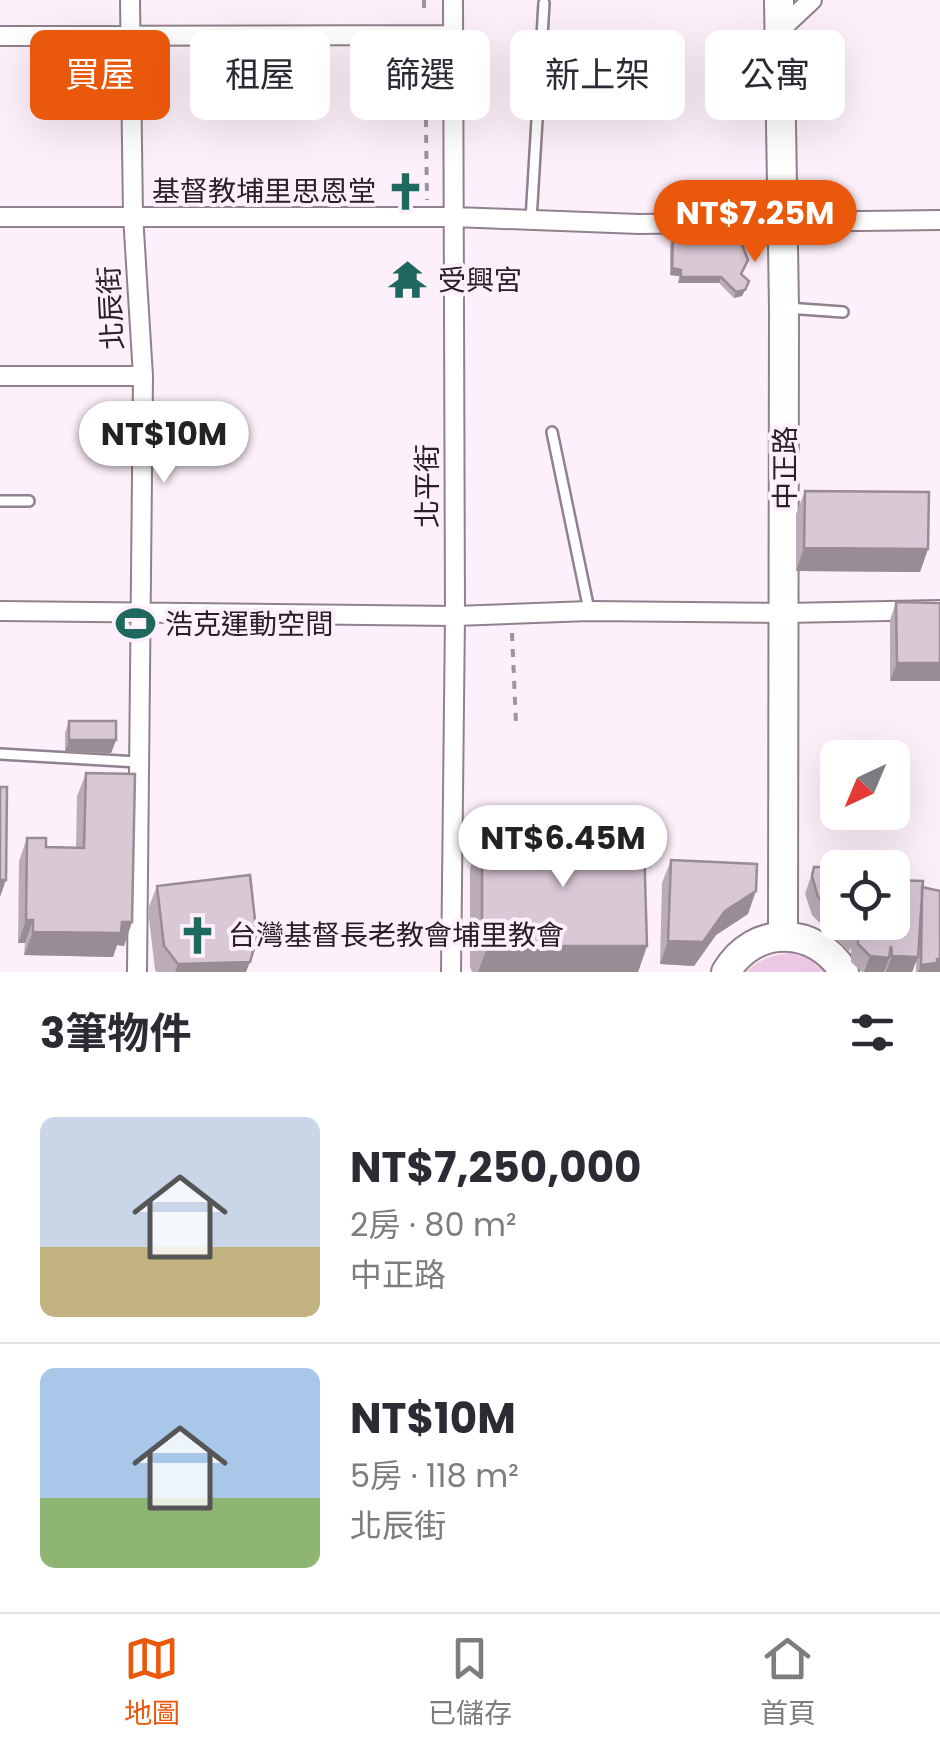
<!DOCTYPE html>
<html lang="zh-TW">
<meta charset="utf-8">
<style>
body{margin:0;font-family:Poppins,"Noto Sans TC",sans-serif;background:#f2f2f3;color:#2b2b33;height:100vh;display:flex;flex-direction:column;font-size:38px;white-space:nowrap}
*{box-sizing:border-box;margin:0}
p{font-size:32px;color:#7c7c81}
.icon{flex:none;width:55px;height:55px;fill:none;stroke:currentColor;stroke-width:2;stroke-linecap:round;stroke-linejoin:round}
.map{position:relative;height:972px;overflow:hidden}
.details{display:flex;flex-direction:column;background:#fff;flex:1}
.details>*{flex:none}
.top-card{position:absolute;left:30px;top:30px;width:880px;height:90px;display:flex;gap:20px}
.needle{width:65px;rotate:224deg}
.tools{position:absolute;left:820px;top:740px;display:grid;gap:20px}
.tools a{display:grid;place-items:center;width:90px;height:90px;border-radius:15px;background:#fff;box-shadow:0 10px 40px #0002;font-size:50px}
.price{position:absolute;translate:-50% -85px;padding:0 22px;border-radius:35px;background:#fff;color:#222;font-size:32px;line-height:65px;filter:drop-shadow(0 2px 5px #0008)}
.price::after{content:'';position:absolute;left:50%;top:60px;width:30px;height:22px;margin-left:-15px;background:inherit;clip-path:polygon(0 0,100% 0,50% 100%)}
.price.active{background:#ea580c;color:#fff}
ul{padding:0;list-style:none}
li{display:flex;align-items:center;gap:30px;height:250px;padding:0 40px}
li+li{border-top:2px solid #e1e1e2}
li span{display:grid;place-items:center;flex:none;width:280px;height:200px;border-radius:15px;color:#555}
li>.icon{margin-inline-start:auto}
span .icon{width:120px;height:120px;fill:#fffc;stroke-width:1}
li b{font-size:42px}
h2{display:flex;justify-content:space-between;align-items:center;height:120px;padding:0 40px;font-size:42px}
.tag{padding:0 35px;border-radius:15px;background:#fff;box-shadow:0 10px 40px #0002;font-size:35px;line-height:90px}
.tag.active{background:#ea580c;color:#fff}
.tab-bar{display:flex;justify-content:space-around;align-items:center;height:140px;border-top:2px solid #e1e1e2;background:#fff;font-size:28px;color:#7c7c81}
.tab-bar a{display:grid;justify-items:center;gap:5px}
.tab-bar .active{color:#ea580c}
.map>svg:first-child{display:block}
.green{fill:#edc8e4}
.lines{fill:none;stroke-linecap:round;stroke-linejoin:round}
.lane-casing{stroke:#91808d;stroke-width:14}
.street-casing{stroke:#91808d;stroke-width:22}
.secondary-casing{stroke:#91808d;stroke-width:32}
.path{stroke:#9f949d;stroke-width:4;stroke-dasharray:8 8;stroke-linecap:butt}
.lane{stroke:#fff;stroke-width:9}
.street{stroke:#fff;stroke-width:18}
.secondary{stroke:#fff;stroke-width:28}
.wall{fill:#bbacb7}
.shaded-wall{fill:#998c95}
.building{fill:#dac8d5;stroke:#998c95;stroke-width:2.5}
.labels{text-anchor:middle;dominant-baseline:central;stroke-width:8;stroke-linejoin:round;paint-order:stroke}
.poi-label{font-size:28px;fill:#282227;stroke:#fef0fb;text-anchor:start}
.street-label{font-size:28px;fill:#282227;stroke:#fef0fb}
</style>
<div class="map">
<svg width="940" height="972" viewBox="0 0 940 972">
<rect width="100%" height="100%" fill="#fef0fb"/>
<!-- green -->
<path class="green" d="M790,953L807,958L825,972H746C760,959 771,955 790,953Z"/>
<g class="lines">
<defs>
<path id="lane" d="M531,220L544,3
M787,308L843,312
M552,432L589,610
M0,501H29
M0,754L138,762"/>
<path id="street" d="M130,0L133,215L143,376L137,972
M780,30L812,0
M0,36L453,35
M0,217H454L639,224L940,220
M0,376H143
M0,611L455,616L589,611L785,613L940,610
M451,972L455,616L453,0"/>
<path id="secondary" d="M779,0L784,308L783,935
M726,972C754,924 816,926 844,972"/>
</defs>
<!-- lane casing -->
<use href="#lane" class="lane-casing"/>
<!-- street casing -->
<use href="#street" class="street-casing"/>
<!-- secondary casing -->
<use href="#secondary" class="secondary-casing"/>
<!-- path -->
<path class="path" d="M424,0V15
M425,55L427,200
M512,633L516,724"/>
<!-- lane -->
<use href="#lane" class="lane"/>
<!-- street -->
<use href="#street" class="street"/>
<!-- secondary -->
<use href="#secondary" class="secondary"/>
</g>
<!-- wall -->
<path class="wall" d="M673,238L748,260L742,274L749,281L742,296L734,298L719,283H678L679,276L670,275V244Z
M805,491L928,549L920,572L796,571V514Z
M896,602L940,603L890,681V620Z
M69,721L116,740L111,753L65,752V733Z
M86,773L132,922L124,946L117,945L113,957L24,955L25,943H18L19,861L27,838L46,847L76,848L77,796Z
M482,834L647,946L638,972H472L470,967V868Z
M671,860L748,914L716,935L694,966L660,964L662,883Z
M814,867L838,868V922H892L894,880L940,891V972H916V960L912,972H885V970L884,972H862L851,962V947L849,952L812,915L805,894Z
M157,886L246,972H157L155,970L148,909Z"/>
<!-- shaded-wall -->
<path class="shaded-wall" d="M672,268L681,270L679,276L670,275Z
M681,277H721L719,283H678Z
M745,290L742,296L734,298L736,292Z
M804,548L928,549L920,572L796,571Z
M897,663H940V681H890Z
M69,740H116L111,753L65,752Z
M0,880H6L0,897Z
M756,891L748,914L716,935L694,966L660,964L668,941L725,911Z
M26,920H33L25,943H18Z
M122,922H132L124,946L117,945L113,957L24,955L33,932Z
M488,946H647L638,972H478Z
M870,956L889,958L884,972H864Z
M892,956L918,957L912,972H886Z
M937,959H940V972H918L921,965Z
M250,962L246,972H175L178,964Z"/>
<!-- building -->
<path class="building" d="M673,238L741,242L748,260L741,274L749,281L745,290L736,292L721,277H681V270L672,268Z
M805,491L929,492L928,549L804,548Z
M896,602L940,603V663H897Z
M69,721H116V740H69Z
M86,773L135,774L132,922H122L121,933L33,932V920H26L27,838H46V847L84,848Z
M0,787H7L6,880H0Z
M602,832L644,842L647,946H488L482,933V834Z
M671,860L757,864L756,891L725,911L703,942L668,941Z
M814,867H856L838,868V916L818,897L812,876Z
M250,875L257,938L250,962L178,964L164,946L157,886Z
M894,880L923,881L918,957L892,956L891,946L889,958L870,956L858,944V922H892Z
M922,887L940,891V959H937V963L921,965Z
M844,922H858L856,934Z"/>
<!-- icons -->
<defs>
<symbol id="church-bare" viewBox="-9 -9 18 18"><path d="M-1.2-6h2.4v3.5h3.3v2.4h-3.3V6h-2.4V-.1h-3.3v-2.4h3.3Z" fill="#1e685f" stroke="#fef0fb" stroke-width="2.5" paint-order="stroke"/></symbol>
<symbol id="temple-bare" viewBox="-9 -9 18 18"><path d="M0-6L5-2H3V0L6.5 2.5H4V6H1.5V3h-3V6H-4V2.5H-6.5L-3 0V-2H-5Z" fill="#1e685f" stroke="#fef0fb" stroke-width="2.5" paint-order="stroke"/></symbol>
<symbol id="stadium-bare" viewBox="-9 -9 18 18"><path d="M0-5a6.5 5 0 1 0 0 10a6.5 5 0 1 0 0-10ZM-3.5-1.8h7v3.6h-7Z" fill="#1e685f" stroke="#fef0fb" stroke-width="2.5" paint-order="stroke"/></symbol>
</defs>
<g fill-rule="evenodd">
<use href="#church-bare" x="378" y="164" width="55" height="55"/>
<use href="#temple-bare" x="380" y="252" width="55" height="55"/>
<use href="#stadium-bare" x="108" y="596" width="55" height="55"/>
<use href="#church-bare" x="170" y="908" width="55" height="55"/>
</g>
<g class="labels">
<!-- poi labels -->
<g class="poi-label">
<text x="376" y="191" text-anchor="end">基督教埔里思恩堂</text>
<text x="438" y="280">受興宮</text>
<text x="165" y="624">浩克運動空間</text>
<text x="228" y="935">台灣基督長老教會埔里教會</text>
</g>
<!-- street labels -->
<g class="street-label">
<text transform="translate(111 308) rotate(-93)">北辰街</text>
<text transform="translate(785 468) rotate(-90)">中正路</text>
<text transform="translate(427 486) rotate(-90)">北平街</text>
</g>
</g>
</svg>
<div class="tools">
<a><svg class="needle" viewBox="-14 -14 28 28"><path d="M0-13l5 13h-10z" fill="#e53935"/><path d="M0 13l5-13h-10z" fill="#7c7c81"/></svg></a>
<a><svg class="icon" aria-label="locate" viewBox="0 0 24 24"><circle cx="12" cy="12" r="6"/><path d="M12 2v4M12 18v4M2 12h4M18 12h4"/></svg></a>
</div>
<b class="price active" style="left:755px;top:265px">NT$7.25M</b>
<b class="price" style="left:164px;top:486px">NT$10M</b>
<b class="price" style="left:563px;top:890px">NT$6.45M</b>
<div class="top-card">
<a class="tag active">買屋</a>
<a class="tag">租屋</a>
<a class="tag">篩選</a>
<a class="tag">新上架</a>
<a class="tag">公寓</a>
</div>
</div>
<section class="details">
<h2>3筆物件<svg class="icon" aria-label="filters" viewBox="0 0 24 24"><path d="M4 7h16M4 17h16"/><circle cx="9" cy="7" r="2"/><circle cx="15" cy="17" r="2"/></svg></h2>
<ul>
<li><span style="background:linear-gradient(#c9d6e8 65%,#c2b280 0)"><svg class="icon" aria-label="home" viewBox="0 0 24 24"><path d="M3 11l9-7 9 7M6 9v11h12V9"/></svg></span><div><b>NT$7,250,000</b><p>2房 · 80 m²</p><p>中正路</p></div></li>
<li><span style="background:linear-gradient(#a9c7e8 65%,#8fb573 0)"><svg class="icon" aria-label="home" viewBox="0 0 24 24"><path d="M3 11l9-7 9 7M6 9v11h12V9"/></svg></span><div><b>NT$10M</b><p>5房 · 118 m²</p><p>北辰街</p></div></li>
</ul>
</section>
<nav class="tab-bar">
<a class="active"><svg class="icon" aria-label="map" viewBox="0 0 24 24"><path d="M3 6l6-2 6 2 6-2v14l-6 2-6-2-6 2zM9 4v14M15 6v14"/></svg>地圖</a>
<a><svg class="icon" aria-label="saved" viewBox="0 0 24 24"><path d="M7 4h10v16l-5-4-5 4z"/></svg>已儲存</a>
<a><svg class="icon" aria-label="home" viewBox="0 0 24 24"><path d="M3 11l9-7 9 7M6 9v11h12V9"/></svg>首頁</a>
</nav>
